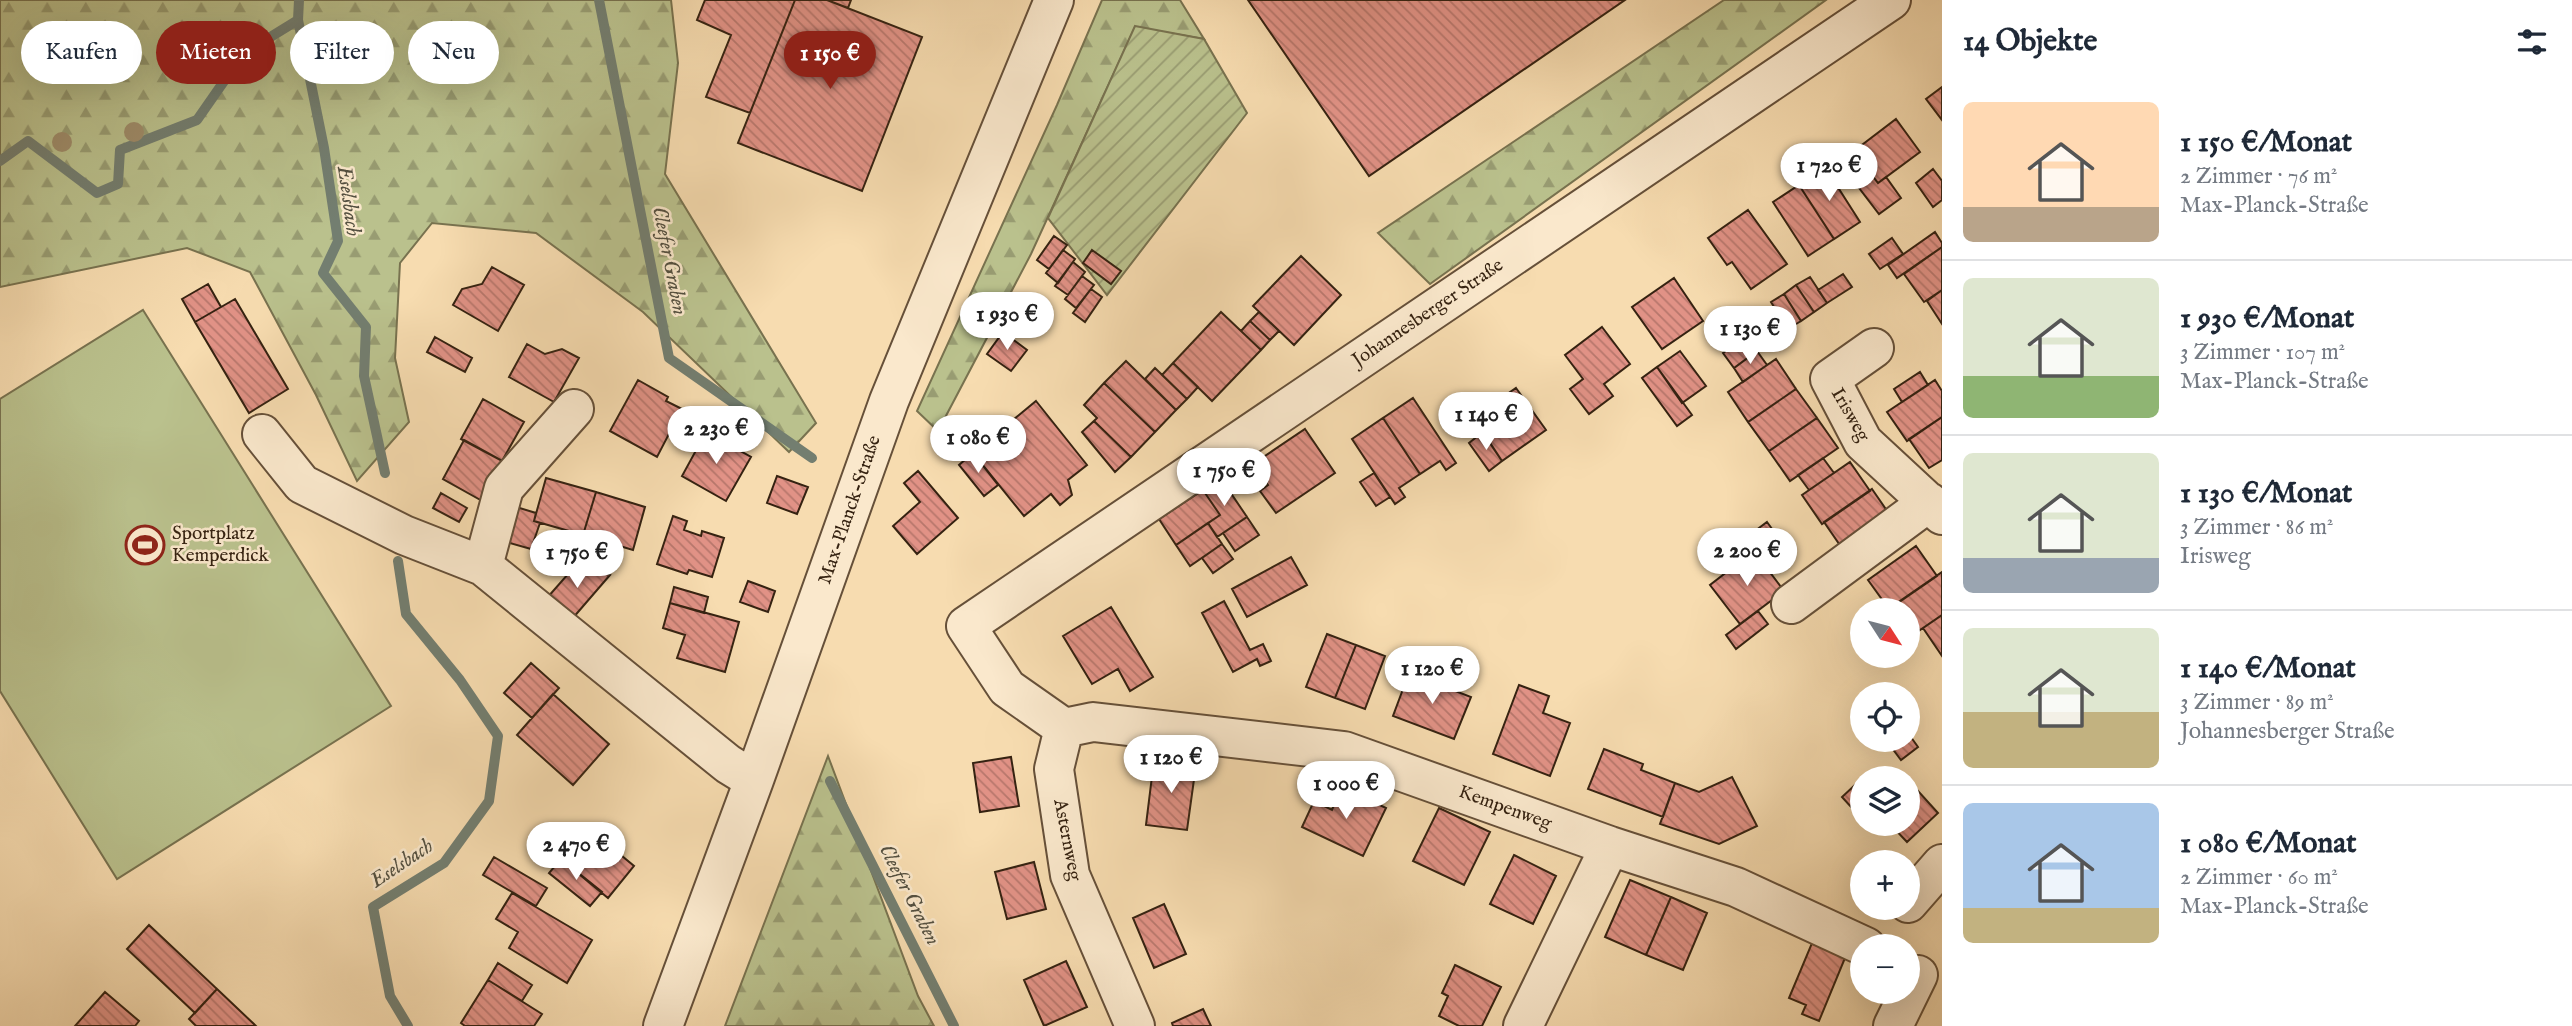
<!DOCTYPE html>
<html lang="de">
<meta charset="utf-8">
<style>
body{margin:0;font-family:"IM FELL English",serif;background:#f6f6f7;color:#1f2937;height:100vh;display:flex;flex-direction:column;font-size:26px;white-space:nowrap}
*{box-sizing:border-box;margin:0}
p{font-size:23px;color:#747a83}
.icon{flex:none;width:38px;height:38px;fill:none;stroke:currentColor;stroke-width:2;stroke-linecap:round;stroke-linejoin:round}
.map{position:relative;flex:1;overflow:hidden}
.drawer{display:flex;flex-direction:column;background:#fff;width:630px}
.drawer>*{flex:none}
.top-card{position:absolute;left:21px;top:21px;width:665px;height:63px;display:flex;gap:14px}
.needle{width:46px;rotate:126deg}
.buttons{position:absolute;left:1850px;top:598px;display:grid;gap:14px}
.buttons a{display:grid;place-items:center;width:70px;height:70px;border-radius:50%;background:#fff;box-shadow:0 7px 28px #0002;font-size:35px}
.price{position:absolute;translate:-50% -60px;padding:0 16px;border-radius:24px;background:#fff;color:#222;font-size:23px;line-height:46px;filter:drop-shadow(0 2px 4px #0008)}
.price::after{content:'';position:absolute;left:50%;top:42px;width:21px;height:16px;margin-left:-10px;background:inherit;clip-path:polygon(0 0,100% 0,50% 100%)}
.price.current{background:#8f2418;color:#fff}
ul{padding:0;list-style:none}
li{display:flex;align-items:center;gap:21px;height:175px;padding:0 21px}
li+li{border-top:2px solid #e0e1e3}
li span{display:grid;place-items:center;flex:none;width:196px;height:140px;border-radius:10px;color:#555}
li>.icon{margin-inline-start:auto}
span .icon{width:84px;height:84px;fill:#fffc;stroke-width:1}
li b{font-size:30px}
h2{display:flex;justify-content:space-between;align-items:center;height:84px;padding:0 21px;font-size:30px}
.chip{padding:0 24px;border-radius:32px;background:#fff;box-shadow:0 7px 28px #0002;font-size:24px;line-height:63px}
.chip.current{background:#8f2418;color:#fff}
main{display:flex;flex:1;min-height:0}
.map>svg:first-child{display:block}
.forest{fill:url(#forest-firs);stroke:#78724f;stroke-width:2}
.garden{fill:url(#garden-furrows);stroke:#78724f;stroke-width:2}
.pitch{fill:#bac18d;stroke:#78724f;stroke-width:2}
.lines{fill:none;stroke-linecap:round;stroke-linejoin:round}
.stream{stroke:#737e70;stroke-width:10}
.building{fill:url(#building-back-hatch);stroke:#352211;stroke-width:2}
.minor-casing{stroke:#665039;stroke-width:42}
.minor{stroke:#fae8cc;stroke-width:38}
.tree{fill:#9e8c6a}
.labels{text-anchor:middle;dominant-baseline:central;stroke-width:5;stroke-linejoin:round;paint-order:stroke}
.street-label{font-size:19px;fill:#352211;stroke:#fae8cc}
.poi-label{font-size:19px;fill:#352211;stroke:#fae8cc;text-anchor:start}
.water-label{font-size:21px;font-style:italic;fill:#545040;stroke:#fae8cc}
</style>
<main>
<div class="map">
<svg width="1942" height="1026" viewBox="0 0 1942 1026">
<defs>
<pattern id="forest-firs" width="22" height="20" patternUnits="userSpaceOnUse" patternTransform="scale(1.75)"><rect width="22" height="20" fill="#bac18d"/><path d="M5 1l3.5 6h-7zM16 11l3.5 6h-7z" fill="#989c72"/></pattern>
<pattern id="garden-furrows" width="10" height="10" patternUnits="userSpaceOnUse" patternTransform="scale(1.75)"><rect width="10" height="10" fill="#bac18d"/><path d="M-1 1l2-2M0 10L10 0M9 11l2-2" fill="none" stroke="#989c72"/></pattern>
<pattern id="building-back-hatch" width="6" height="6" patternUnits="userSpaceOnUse" patternTransform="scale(1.75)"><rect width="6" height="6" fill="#e19286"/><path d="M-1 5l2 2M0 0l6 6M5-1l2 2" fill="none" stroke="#b7776c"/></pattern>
</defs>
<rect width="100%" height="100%" fill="#f7dcb0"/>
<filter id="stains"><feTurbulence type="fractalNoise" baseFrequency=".00286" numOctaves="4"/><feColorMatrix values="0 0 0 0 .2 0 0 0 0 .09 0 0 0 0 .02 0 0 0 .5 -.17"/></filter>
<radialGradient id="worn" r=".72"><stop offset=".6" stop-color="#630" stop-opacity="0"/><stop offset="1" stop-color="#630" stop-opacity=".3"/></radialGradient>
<!-- forest -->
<path class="forest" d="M0,0H671L678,63L665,174L816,423L789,452L643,312L536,233L432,223L400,263L395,358L409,422L357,481L316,395L250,272L187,248L0,287Z
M1102,0H1180L1204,39L1135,27L1031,254L938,431L917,411L1057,105Z
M1724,0H1826L1430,284L1378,233Z
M828,756L918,996L934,1026H725Z"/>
<!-- garden -->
<path class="garden" d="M1135,26L1204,39L1247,113L1107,295L1048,218Z"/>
<!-- pitch -->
<path class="pitch" d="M143,310L391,706L117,879L0,691V399Z"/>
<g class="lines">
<!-- stream -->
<path class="stream" d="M299,0L298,20L324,148L338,241L323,273L366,327L364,376L385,473
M599,0L669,358L812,458
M0,161L28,141L97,193L118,184L120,150L197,120L243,54L298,20
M398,561L406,614L460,680L498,736L489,801L444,863L373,907L390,996L408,1026
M830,781L954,1026"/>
</g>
<!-- building -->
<path class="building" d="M705,0H795L750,113L706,97L731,35L697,20Z
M795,0H827L922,37L862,191L738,143Z
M827,0H851L848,8Z
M1248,0H1625L1369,176Z
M1942,87V120L1926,99Z
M1896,119L1920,152L1878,183L1854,151Z
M1825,167L1860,222L1834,239L1799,185Z
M1933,169L1942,181V200L1933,207L1916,183Z
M1871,174L1878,183L1886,177L1901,198L1879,214L1856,184Z
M1799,185L1834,239L1808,256L1773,202Z
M1748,210L1787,264L1751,289L1732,262L1727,265L1708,238Z
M1935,232L1942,243V247L1897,278L1888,265Z
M1054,236L1067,245L1049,269L1037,260Z
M1892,238L1903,254L1880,269L1869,254Z
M1942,247V290L1924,302L1904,274Z
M1063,250L1075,259L1058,283L1046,273Z
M1092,250L1121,271L1111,284L1083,263Z
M1301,256L1341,295L1294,345L1253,306Z
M1073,262L1085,272L1068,295L1055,286Z
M492,267L524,285L498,331L453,305L462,289L482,284Z
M1843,274L1852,287L1827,303L1818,290Z
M1082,276L1094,285L1076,308L1065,299Z
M1810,277L1827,303L1814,312L1796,285Z
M1674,278L1703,321L1662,349L1632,307Z
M208,284L221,307L195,322L182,299Z
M1796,285L1814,312L1801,321L1784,294Z
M1091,289L1102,297L1085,322L1073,313Z
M1942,290V324L1927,301Z
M1784,294L1801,321L1788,329L1771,302Z
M235,299L288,389L249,413L195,322Z
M1221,312L1261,350L1212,401L1173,363Z
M1259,312L1279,331L1270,340L1250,321Z
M1778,313L1788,329L1776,338L1760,325Z
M1250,321L1270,340L1261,350L1241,331Z
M1602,327L1630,364L1604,384L1613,396L1589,414L1570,389L1583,379L1565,355Z
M1003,332L1027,350L1011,371L987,354Z
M435,337L472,358L465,372L427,352Z
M1747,337L1757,351L1734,368L1723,353Z
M527,344L545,354L562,349L579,358L554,402L509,377Z
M1680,351L1706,386L1682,403L1657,367Z
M1757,351L1767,365L1743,382L1734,368Z
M1776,359L1796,389L1748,422L1728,392Z
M1126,361L1176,410L1155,432L1104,383Z
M1173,363L1198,387L1187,399L1162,375Z
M1657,367L1692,415L1677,426L1642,378Z
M1155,368L1187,399L1176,410L1145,379Z
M1920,372L1928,385L1902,402L1894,389Z
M638,380L668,397L666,401L682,409L657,457L610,431Z
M1935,380L1942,391V417L1907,441L1887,412Z
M1104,383L1155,432L1131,457L1094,421L1097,418L1084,405Z
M1516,388L1546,430L1502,461L1473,418Z
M1796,389L1817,418L1769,451L1748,422Z
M1413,398L1456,463L1446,470L1440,461L1420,474L1383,418Z
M483,399L524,422L502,461L461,439Z
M1036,401L1087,465L1068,480L1072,495L1060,505L1051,494L1024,516L973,453Z
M1942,417V460L1929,468L1909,439Z
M1383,418L1420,474L1399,488L1405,497L1395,504L1352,439Z
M1817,418L1838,448L1790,481L1769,451Z
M1094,421L1131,457L1115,472L1082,432Z
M1305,429L1335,473L1276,513L1260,491L1268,485L1253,464Z
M706,432L751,457L726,501L682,476Z
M1483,432L1502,461L1489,471L1469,443Z
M464,440L506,463L484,502L443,479Z
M973,453L998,485L984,496L959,465Z
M1823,458L1834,473L1809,490L1798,475Z
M1850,462L1870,491L1822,524L1802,495Z
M918,471L958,518L917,554L893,526L920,502L904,483Z
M1374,473L1390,497L1376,506L1360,482Z
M777,476L808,487L797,514L767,503Z
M1220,477L1247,517L1217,537L1208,523L1220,515L1203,490Z
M546,478L596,492L583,535L534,521Z
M1872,489L1892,518L1844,551L1824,522Z
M1203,490L1220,515L1176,545L1159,519Z
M596,492L645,507L633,550L583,535Z
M441,493L467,508L459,522L433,508Z
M513,506L536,513L534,521L540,523L531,549L503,541Z
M673,516L687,521L684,530L701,536L702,531L724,538L712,577L689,570L687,574L657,564Z
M1247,517L1259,535L1235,551L1223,533Z
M1767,522L1783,544L1770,554L1755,531Z
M1208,523L1222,544L1190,566L1176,545Z
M1222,544L1233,559L1213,573L1202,558Z
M1916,546L1937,576L1889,609L1868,580Z
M1754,551L1784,591L1740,624L1710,585Z
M1291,557L1307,585L1247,617L1232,589Z
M575,566L610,575L572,619L547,598Z
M1942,572V615L1917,632L1908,618V611H1902L1897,603Z
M748,581L775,591L768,612L740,602Z
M674,587L708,597L704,613L670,603Z
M1224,601L1250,650L1263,644L1271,661L1260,666L1257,659L1233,672L1202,613Z
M670,603L739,622L725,672L677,658L685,635L663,628Z
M1111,607L1153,677L1130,691L1118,669L1092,684L1063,636Z
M1758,611L1768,624L1736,649L1726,635Z
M1942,615V656L1923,628Z
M1327,634L1356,645L1335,698L1306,687Z
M1356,645L1385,656L1365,709L1335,698Z
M531,663L559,688L532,718L504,693Z
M1409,673L1471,697L1454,739L1393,716Z
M1519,685L1549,696L1543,713L1570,723L1550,776L1493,754Z
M553,694L609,744L573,785L517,735Z
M1908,733L1918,747L1901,760L1886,740H1908Z
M1604,749L1643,764L1641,770L1675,783L1663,817L1588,789Z
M1011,757L1019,806L980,812L973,763Z
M1154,760L1196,765L1187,830L1146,825Z
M1732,777L1757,826L1719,844L1660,824L1675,783L1699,792Z
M1908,780L1938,813L1907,842L1890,824H1908Z
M1855,785L1862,792V819L1842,797Z
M1342,787L1386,808L1363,856L1302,827L1314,801L1332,810Z
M1439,808L1490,832L1464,885L1413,861Z
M587,827L634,866L608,898L561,859Z
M1514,855L1556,876L1533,924L1490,904Z
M494,857L547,888L536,906L483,875Z
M561,859L602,892L590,906L549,873Z
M1034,862L1046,909L1007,919L995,872Z
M1630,880L1671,897L1646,955L1605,937Z
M512,893L592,940L567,983L509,948L518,932L496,919Z
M1671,897L1707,913L1683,970L1646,955Z
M1164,904L1186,954L1154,968L1133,918Z
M149,925L217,989L195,1013L127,949Z
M1812,943L1845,958L1819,1021L1802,1014L1806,1005L1789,998Z
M1066,961L1087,1007L1044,1026L1024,980Z
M498,963L532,985L522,1001L488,980Z
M1455,965L1501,987L1482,1026H1459L1439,1016L1448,996L1442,993Z
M488,980L542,1014L534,1026H465L461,1023Z
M217,989L256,1026H196L189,1019Z
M105,992L139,1021L135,1026H75Z
M1203,1009L1211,1026H1173L1172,1023Z"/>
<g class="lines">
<defs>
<path id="minor" d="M1874,348L1830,379L1863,442L1942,515
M262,434L302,484L404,535L483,566L728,764L754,780
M483,566L504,488L574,409
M1791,604L1929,502
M1064,728L1054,769L1070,875L1135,1026
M1908,903L1942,864
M1866,947L1736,887L1610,846L1344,751L1093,722L1064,728L1007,688L966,626L1891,0
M663,1026L754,780L889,401L1054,0
M1523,1026L1610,846
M1893,1026L1918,975"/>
</defs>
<!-- minor casing -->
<use href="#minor" class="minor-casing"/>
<!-- minor -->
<use href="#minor" class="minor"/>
</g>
<!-- trees -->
<g class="tree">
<circle cx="168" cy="47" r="10"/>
<circle cx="134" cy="132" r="10"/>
<circle cx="62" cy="142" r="10"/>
</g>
<!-- icons -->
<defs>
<symbol id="stadium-ring" viewBox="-11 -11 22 22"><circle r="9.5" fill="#fae8cc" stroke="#8f2418" stroke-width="1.5"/><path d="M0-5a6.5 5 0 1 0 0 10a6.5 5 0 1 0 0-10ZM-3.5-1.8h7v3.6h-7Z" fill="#8f2418"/></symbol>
</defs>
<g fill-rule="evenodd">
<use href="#stadium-ring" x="123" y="523" width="44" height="44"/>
</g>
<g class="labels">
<!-- street labels -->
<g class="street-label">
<text transform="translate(1428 313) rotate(-34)">Johannesberger Straße</text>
<text transform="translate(1850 415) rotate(60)">Irisweg</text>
<text transform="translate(850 510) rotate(-71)">Max-Planck-Straße</text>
<text transform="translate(1505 808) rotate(20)">Kempenweg</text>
<text transform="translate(1067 840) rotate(79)">Asternweg</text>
</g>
<!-- poi labels -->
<g class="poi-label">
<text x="172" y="534">Sportplatz<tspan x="172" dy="22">Kemperdick</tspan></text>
</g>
<!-- water labels -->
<g class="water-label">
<text transform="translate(348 201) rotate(82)">Eselsbach</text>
<text transform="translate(669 261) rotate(79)">Cleefer Graben</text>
<text transform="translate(402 864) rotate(-34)">Eselsbach</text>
<text transform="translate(909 895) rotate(63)">Cleefer Graben</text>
</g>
</g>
<rect width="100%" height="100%" filter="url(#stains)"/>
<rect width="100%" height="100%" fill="url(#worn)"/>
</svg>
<div class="buttons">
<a><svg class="needle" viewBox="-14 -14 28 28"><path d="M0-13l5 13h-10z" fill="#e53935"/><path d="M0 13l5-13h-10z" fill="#747a83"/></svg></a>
<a><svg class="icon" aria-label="locate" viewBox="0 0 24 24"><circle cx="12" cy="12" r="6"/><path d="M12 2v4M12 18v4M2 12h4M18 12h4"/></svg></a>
<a><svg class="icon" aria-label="layers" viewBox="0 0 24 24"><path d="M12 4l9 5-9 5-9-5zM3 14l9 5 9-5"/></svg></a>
<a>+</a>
<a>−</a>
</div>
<b class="price current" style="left:830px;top:91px">1 150 €</b>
<b class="price" style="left:1829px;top:203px">1 720 €</b>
<b class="price" style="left:1007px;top:352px">1 930 €</b>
<b class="price" style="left:1750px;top:366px">1 130 €</b>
<b class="price" style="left:1486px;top:452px">1 140 €</b>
<b class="price" style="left:716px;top:466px">2 230 €</b>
<b class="price" style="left:978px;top:475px">1 080 €</b>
<b class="price" style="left:1224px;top:508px">1 750 €</b>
<b class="price" style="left:1747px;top:588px">2 200 €</b>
<b class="price" style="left:577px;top:590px">1 750 €</b>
<b class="price" style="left:1432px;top:706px">1 120 €</b>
<b class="price" style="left:1171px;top:795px">1 120 €</b>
<b class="price" style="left:1346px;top:821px">1 000 €</b>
<b class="price" style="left:576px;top:882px">2 470 €</b>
<div class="top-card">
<a class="chip">Kaufen</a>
<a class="chip current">Mieten</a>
<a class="chip">Filter</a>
<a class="chip">Neu</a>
</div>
</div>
<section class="drawer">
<h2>14 Objekte<svg class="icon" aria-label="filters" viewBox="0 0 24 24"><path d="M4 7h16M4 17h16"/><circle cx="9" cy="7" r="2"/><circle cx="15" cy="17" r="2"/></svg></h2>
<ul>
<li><span style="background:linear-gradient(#ffd9b3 75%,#b9a48a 0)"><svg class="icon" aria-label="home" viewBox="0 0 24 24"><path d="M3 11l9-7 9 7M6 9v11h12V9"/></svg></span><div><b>1 150 €/Monat</b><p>2 Zimmer · 76 m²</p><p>Max-Planck-Straße</p></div></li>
<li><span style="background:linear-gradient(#dfe7d0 70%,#8fb573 0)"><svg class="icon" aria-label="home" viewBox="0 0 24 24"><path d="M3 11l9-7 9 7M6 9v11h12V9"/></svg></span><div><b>1 930 €/Monat</b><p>3 Zimmer · 107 m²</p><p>Max-Planck-Straße</p></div></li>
<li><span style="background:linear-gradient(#dfe7d0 75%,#9aa5b1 0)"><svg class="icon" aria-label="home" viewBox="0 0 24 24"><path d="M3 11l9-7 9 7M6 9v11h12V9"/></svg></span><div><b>1 130 €/Monat</b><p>3 Zimmer · 86 m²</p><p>Irisweg</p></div></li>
<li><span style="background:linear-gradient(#dfe7d0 60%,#c2b280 0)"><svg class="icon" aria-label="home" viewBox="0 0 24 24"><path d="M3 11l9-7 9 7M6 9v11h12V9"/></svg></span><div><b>1 140 €/Monat</b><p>3 Zimmer · 89 m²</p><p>Johannesberger Straße</p></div></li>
<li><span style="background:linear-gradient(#a9c7e8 75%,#c2b280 0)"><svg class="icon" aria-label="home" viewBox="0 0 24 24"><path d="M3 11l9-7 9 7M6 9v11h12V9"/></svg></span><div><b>1 080 €/Monat</b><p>2 Zimmer · 60 m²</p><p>Max-Planck-Straße</p></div></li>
</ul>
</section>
</main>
